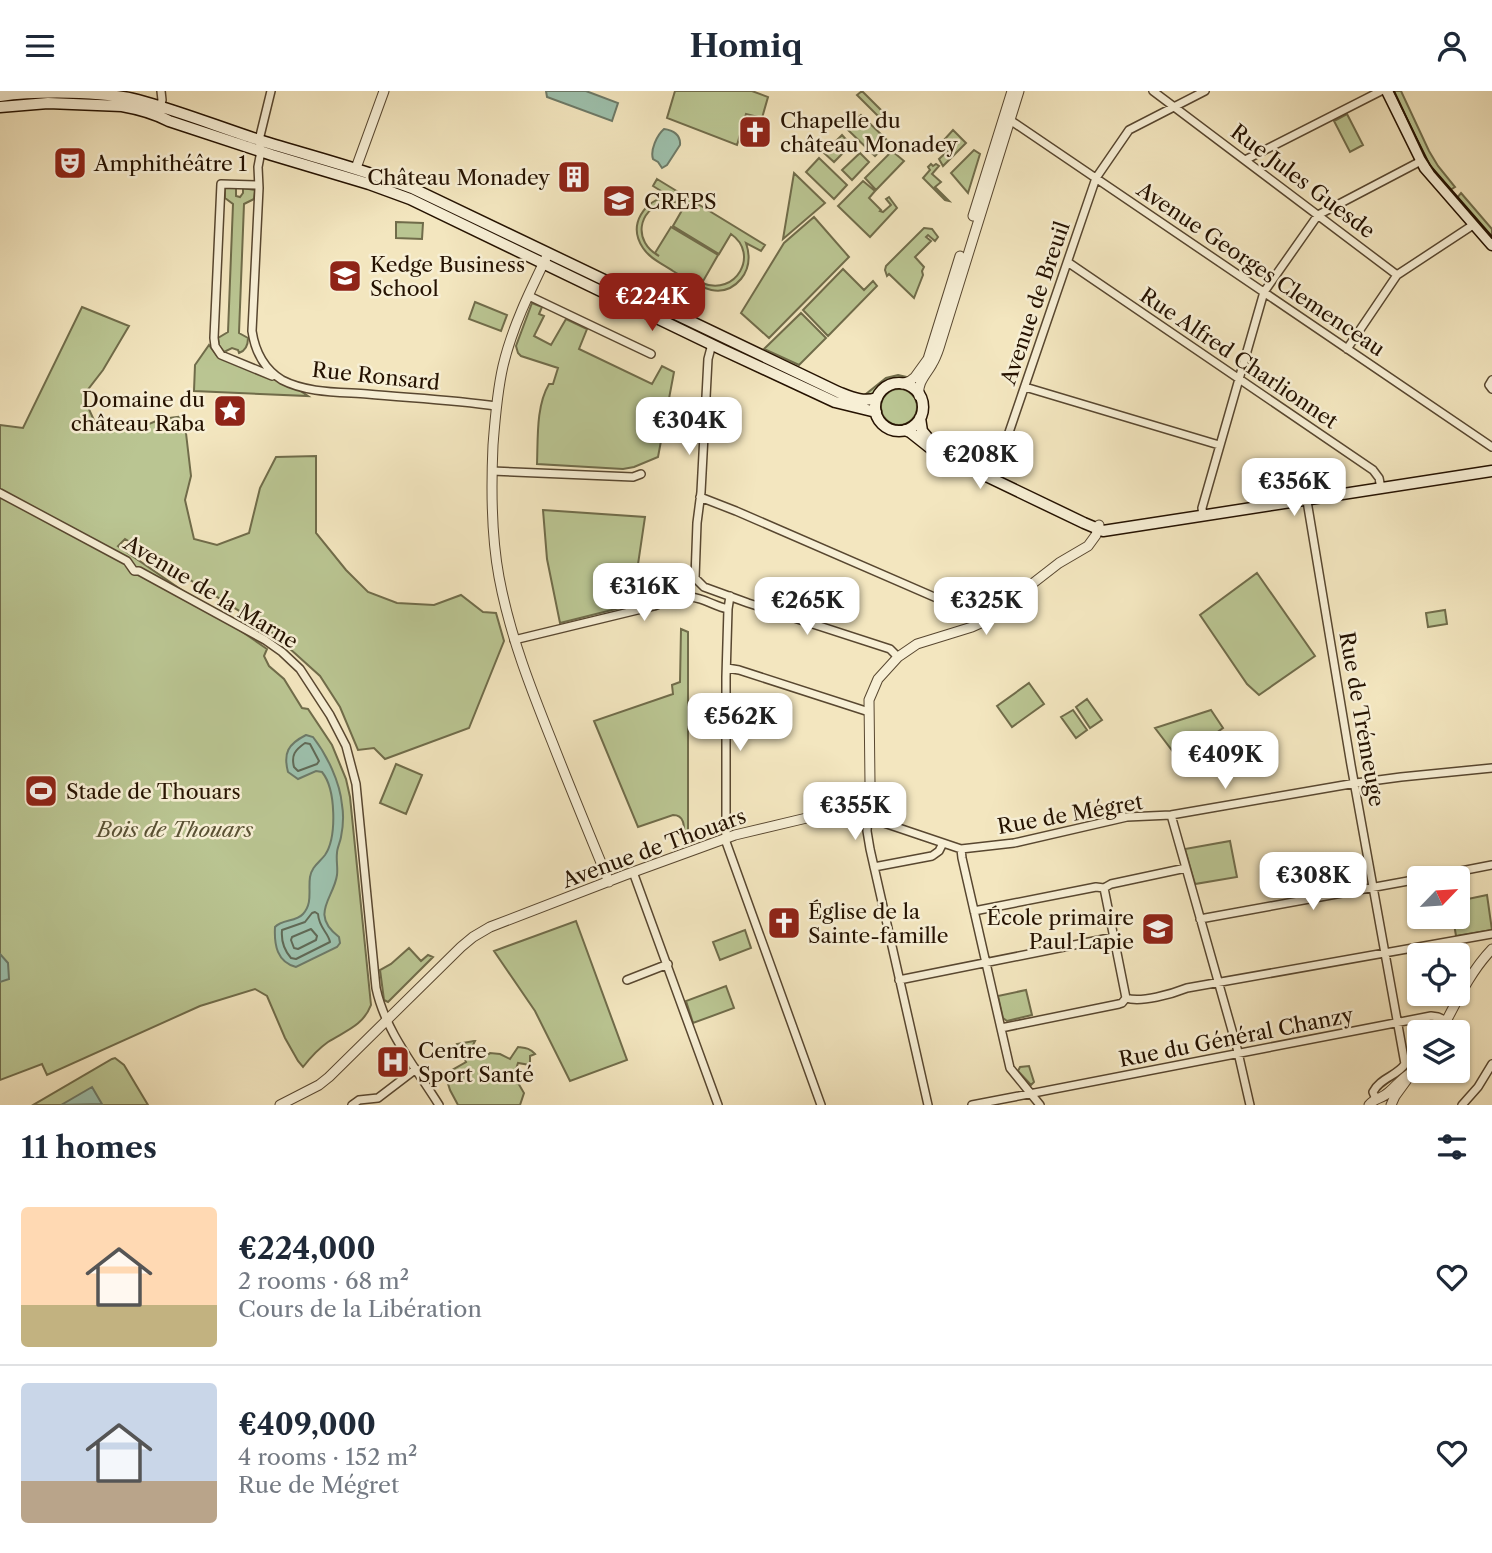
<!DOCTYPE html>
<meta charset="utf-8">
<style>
body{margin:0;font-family:"Libre Caslon Text",serif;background:#f6f6f7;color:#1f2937;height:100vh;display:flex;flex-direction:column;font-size:26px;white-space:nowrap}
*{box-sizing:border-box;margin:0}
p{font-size:23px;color:#747a83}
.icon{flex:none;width:38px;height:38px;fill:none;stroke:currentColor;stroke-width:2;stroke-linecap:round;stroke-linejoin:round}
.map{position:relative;height:1014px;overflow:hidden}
.drawer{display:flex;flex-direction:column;background:#fff;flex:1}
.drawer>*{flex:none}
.needle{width:46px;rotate:65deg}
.buttons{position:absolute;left:1407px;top:775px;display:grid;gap:14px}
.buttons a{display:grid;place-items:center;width:63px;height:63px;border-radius:7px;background:#fff;box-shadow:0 2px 5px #0004;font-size:35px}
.price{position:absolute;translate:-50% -60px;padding:0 16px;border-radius:14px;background:#fff;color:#222;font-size:23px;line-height:46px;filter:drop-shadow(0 2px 4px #0008)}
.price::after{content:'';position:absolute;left:50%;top:42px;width:21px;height:16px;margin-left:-10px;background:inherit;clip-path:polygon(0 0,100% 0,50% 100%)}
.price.selected{background:#8f2418;color:#fff}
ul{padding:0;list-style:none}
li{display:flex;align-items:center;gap:21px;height:175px;padding:0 21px}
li+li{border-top:2px solid #e0e1e3}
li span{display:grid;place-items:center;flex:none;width:196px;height:140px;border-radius:7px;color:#555}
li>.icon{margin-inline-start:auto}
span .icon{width:84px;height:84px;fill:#fffc;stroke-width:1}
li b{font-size:30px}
h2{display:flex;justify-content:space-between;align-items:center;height:84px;padding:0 21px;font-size:30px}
header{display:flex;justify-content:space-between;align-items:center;height:91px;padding:0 21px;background:#fff;font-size:32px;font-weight:700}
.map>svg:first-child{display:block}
.green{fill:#bac592;stroke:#706c4a;stroke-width:2;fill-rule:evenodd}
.water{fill:#9dc0ac;stroke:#6d7a68;stroke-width:2}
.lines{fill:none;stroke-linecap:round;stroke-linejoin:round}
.shore{stroke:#616956;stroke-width:2}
.minor-casing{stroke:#584730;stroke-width:10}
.tertiary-casing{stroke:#584730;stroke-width:11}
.secondary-casing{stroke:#251201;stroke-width:13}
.minor{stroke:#f7efd5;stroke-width:7}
.tertiary{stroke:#f7efd5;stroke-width:9}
.secondary{stroke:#f7efd5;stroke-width:10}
.tram{stroke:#251201;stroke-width:2}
.labels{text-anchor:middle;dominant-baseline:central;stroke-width:5;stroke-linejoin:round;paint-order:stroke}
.poi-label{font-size:21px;fill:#251201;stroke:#f7efd5;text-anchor:start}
.street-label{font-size:21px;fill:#251201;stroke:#f7efd5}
.park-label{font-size:21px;font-style:italic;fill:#595134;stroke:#f7efd5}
</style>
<header><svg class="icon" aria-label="menu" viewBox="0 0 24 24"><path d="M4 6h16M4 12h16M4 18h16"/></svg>Homiq<svg class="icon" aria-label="person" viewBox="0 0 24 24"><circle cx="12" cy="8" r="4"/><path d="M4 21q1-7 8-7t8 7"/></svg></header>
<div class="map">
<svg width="1492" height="1014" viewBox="0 0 1492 1014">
<rect width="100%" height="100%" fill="#f3e6bf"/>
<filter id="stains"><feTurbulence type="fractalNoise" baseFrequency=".00286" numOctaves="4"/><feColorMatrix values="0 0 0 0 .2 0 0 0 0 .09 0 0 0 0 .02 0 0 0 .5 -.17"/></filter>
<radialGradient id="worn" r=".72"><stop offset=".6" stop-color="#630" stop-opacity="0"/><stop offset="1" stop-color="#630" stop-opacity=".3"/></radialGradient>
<!-- green -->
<path class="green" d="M675,0H752L768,6L762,27L746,23L737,54L667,27Z
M862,0L892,30L890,33L882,24L879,26L857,4Z
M1390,0H1401L1429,60L1438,75L1455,96L1450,99L1430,78Z
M1347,23L1363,54L1350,61L1334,30Z
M861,24L889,51L875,65L847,38Z
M953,39L966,52L943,75L939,68L952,56L944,49Z
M842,44L851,54L834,71L824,62Z
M974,59L980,63L968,102L951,82Z
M892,60L904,70L876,99L865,87Z
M860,62L869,71L852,89L842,79Z
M819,67L847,94L834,108L806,81Z
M931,73L933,75L936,73L939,75L932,83L941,91L935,96L949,110L945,109L923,87L930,79L928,76Z
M794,82L825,112L783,148Z
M657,88L765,154L761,160L746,152C750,164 750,177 741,188C720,213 694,192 673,180C663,173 650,168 643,157C627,133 645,109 669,105L653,95ZM665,111H675L685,114L673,135L719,163L731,143C760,163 736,206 702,192L718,164L671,136L655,162L659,165C633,151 637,119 665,111Z
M863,90L875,100L869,107L881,119L880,120L883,121L891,114L886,108L889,106L897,117L870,146L838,115Z
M227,96H236V105L240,106L243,102V97L255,99L254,108L244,113L239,242L248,247C248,254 245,260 239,262L238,259L232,257L224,261L219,255L218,247L228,241L233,113L225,107V97Z
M1461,102L1492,138V150L1456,108Z
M814,126L849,166L769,247L741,222L784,152Z
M396,131L423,132L422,148L396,147Z
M924,137L932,138L938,146L935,150L928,144L926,146L931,150L915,166L924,176L922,180L923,184L914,207L889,183L887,185L885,179L886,175Z
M843,178L864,199L873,190L877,195L828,245L803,219Z
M475,211L507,224L501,240L469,228Z
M532,212L542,216L539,223L544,225L534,245L551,254L566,228L587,238L579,258L652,293L662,275L674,281L658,366L634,376L623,378L537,373C538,347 536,315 549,293H553L558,277L521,265L518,262L516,255Z
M82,216L129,235L103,279L83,305L97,336L132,340L161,328L184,325L191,385L185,409L194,448L217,454L249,442L260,397L276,366L316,365V442L346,479L368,501L397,512L434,514L461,504L483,521L496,522L504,550L469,637L385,668L374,657L358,659L340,616L320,585L268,538L125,448L118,455L267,558L264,565L269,575L284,588L302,617L308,618L332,654L346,688L350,706L371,914C363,935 345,940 328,951C318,958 310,967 303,976L298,970L285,947L267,905L255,898L200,915L47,984L42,973L0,989V334L23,337Z
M801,222L826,247L799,274L764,258Z
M209,254L217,265L296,297L308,305L194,300L195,274Z
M898,284L911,287C903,290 895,289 888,292C880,295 876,302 869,305L866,303L886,287Z
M881 316a18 18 0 1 1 36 0a18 18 0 1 1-36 0Z
M543,419L645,426L632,514L560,532L547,468Z
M1257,482L1315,565L1259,604L1247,593L1200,524Z
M1445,519L1447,533L1428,536L1426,522Z
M681,538L688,541V746L684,748C684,738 686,724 673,724L638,736L594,630L673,603L672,594L680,591Z
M1029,592L1044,613L1012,636L997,615Z
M1087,608L1102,629L1090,637L1076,616Z
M1073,619L1087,639L1076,647L1061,626Z
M1211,619L1223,637L1183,666L1178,665L1174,662L1155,637Z
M396,673L422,684L406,723L380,712Z
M1230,750L1237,786L1195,793L1185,758Z
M1487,804L1492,839L1456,845L1453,826H1458V810Z
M576,830L627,969L570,990L535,920L494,860Z
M745,839L751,857L720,869L713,851Z
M409,857L421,870L428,864L433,866L388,911L384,909L380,879L391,873Z
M726,895L734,917L693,932L686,910Z
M1026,899L1032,924L1007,930L1003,927L998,905Z
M474,950H475L470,960L477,964L489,963L490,962L500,963L510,968L518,956C525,957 530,957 535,963L530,965V974L518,972L514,985L524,1002L520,1014H458L450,999L445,983L466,971L457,953Z
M115,967L124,974L148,1014H33L112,968Z
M1029,975L1034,991L1031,994L1018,980L1020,976Z"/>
<!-- water -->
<path class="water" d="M546,0H586L618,12L612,30L547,6Z
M664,38C673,39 681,44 680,54L667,74L662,77L658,71L653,68C650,59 657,44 664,38Z
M306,644L313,646C327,664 340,691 342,714C344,725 343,736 341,746C340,752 337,757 337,762C336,769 338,777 337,784C334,807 309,823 339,846L340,852L337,856L296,876C277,871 274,854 275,836C282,828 296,831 303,823C313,812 308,799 310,786C312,775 319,772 325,764C337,746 336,698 322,681L316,680L298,688L288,681C283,662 288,653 306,644Z
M0,863L8,872L9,888L0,891Z
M92,996L102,1013L61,1014Z"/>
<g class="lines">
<!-- shore -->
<path class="shore" d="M305,652L310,653L319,670L317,673L298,680L294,676C291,664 295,659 305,652Z
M315,821L318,823C319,837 328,841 330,851L296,868L291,867C284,859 281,850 282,839L305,831L312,822Z
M311,838L317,845L316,849L298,858L294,857L291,849L292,846Z"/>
<defs>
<path id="minor" d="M271,0L259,49L261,60L258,76L259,97L252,240C255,260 264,278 282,289C307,302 339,301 367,303C410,307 453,309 496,315
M1153,0L1397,184
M159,20L162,9L161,0
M1010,29L1492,356
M1245,69L1381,0
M258,94L221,93L214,247L215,255L221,264L272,285
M1069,172L1373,379L1379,387L1381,397
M529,205L651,263
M712,253L708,268L701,401L697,432L695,487L704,496L748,512L890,558L898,566
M1347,258L1397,184L1473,134
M1492,289L1489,294L1492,298
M1025,296L1219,354
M492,380L633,386L641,383
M993,388L1096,87L1129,39L1205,0
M0,402L127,470L134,480H139L265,549L282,561L300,578L330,624L346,655L356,693L376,897C385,940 416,977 439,1014
M1306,404L1351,674L1405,973C1397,985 1380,987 1373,1001L1376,1008
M700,406L736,420L978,525L983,531
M1203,425L1202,417L1264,201L1318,124L1421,70
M730,505L728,518L726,586V751L821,1014
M514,549L654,515C667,510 686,503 700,508C710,511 718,516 728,518
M727,577L739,579L869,621
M1171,724L1237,957L1250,1014
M961,758L962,767L1010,977L1040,1014
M874,776L932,765L939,760L943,752
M633,781L718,1014
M1420,788L1492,774
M1104,797L1126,907
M974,820L1096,796L1104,797L1111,793L1186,777
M1200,828L1419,788
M627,889L668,873
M899,889L1114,846
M1001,937L1119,913L1122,912L1126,907C1141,912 1172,903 1187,897L1492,843
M352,1014L359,1009L378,1007L416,978
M928,1014L870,758L867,740L868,724L878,730L961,758L1014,752L1127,726L1171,724L1356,692L1401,686L1492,677
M972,1014L1431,925L1438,926L1447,930
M1462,1014L1478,996L1492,973"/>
<path id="tertiary" d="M356,77L384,0
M973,125L1012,0
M546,167C529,202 512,237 503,275C497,301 495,328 493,354C491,398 491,443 499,486C510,545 531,598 553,653C571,699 590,745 609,791
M902,293L910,290L915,286L928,268L960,165
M919,305C917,291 926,284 932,273C935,268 937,263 939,257L1019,0
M1440,942C1456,912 1469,882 1492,858
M280,1014L319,994L329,986L461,856L473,846L490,836L625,784L735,744L815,725L856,722L868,724L870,692L869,609L878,588L898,566L917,553L972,536L983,531L1059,472L1088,455L1096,444L1099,434
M1369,1014C1374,1007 1382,1008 1389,1001C1397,994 1402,987 1412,981
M1391,1014L1395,1005L1419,972"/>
<path id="secondary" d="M1387,0L1425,77L1492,154
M0,5C37,0 102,0 138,9C179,20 219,36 259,49C310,65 362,78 412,97L838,301C851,306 863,312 877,307
M0,16L48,12L122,15C139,18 154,22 169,30L272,64L369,93L410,108L723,259L835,311L876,321
M875 316a24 24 0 1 1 48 0a24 24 0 1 1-48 0Z
M920,327L922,340L932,352
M905,339L910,341L934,360L1084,432L1103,440L1492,380"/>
</defs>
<!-- minor casing -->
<use href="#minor" class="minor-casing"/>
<!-- tertiary casing -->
<use href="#tertiary" class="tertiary-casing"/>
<!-- secondary casing -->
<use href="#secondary" class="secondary-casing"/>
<!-- minor -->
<use href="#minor" class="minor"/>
<!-- tertiary -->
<use href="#tertiary" class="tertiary"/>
<!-- secondary -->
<use href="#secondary" class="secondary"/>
<!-- tram -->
<path class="tram" d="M1394,0L1425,66L1434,80L1492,147"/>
</g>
<!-- icons -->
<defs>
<symbol id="church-square" viewBox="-11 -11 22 22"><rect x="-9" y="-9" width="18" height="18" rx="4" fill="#8f2418" stroke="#f7efd5"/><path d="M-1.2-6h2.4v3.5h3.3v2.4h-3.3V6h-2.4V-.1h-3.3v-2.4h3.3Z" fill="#fff"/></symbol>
<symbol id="theatre-square" viewBox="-11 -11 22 22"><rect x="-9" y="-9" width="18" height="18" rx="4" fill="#8f2418" stroke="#f7efd5"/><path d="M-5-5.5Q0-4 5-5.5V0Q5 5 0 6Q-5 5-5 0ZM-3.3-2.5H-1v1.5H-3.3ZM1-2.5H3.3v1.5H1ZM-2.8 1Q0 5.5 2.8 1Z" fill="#fff"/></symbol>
<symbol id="building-square" viewBox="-11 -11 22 22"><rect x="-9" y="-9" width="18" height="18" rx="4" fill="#8f2418" stroke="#f7efd5"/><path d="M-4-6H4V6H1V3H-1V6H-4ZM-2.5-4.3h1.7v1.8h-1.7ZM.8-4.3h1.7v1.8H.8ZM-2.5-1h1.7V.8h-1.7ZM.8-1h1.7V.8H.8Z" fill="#fff"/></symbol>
<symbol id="university-square" viewBox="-11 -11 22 22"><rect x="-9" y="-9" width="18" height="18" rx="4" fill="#8f2418" stroke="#f7efd5"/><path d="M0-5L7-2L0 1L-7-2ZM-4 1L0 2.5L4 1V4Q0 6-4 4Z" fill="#fff"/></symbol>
<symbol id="sight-square" viewBox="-11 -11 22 22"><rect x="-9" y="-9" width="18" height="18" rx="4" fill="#8f2418" stroke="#f7efd5"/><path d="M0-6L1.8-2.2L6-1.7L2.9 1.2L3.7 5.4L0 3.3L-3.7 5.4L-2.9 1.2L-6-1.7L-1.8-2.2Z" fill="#fff"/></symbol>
<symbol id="stadium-square" viewBox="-11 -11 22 22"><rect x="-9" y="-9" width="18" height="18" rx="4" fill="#8f2418" stroke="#f7efd5"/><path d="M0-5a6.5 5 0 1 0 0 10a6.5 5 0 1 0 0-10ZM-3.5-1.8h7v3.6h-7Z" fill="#fff"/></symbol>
<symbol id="school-square" viewBox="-11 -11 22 22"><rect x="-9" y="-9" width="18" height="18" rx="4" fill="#8f2418" stroke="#f7efd5"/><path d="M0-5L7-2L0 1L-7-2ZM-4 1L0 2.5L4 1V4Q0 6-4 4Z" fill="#fff"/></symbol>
<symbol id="hospital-square" viewBox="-11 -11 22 22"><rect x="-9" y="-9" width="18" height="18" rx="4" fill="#8f2418" stroke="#f7efd5"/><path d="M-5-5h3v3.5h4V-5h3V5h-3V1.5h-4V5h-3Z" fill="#fff"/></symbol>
</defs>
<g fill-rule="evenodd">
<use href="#church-square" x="736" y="22" width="38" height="38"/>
<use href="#theatre-square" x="51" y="53" width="38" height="38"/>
<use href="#building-square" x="555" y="67" width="38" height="38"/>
<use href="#university-square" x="600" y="91" width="38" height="38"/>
<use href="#university-square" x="326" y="166" width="38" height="38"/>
<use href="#sight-square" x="211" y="301" width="38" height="38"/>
<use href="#stadium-square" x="22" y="681" width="38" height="38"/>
<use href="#church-square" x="765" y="813" width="38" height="38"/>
<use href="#school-square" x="1139" y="819" width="38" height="38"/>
<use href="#hospital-square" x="374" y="952" width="38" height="38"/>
</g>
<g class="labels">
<!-- poi labels -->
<g class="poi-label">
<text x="780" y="29">Chapelle du<tspan x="780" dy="24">château Monadey</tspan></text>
<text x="94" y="72">Amphithéâtre 1</text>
<text x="550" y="86" text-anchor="end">Château Monadey</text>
<text x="644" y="110">CREPS</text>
<text x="370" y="173">Kedge Business<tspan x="370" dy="24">School</tspan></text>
<text x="205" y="308" text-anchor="end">Domaine du<tspan x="205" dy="24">château Raba</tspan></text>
<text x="66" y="700">Stade de Thouars</text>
<text x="808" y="820">Église de la<tspan x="808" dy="24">Sainte-famille</tspan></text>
<text x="1134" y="826" text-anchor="end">École primaire<tspan x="1134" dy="24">Paul Lapie</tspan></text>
<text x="418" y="959">Centre<tspan x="418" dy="24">Sport Santé</tspan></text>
</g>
<!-- street labels -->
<g class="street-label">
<text transform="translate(1303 90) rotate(37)">Rue Jules Guesde</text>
<text transform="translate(1261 178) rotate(34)">Avenue Georges Clemenceau</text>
<text transform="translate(1035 212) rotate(-71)">Avenue de Breuil</text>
<text transform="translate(1239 267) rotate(34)">Rue Alfred Charlionnet</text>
<text transform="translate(376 285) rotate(6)">Rue Ronsard</text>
<text transform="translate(211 501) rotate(31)">Avenue de la Marne</text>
<text transform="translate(1362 628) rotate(80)">Rue de Trémeuge</text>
<text transform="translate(1070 723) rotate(-10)">Rue de Mégret</text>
<text transform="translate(654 757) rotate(-20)">Avenue de Thouars</text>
<text transform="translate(1236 946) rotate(-11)">Rue du Général Chanzy</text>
</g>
<!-- park labels -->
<g class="park-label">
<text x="175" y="738">Bois de Thouars</text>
</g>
</g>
<rect width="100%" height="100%" filter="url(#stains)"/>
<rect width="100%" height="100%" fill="url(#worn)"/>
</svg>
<div class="buttons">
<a><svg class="needle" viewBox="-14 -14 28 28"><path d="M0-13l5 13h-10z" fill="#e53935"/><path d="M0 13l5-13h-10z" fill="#747a83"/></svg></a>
<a><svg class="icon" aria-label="locate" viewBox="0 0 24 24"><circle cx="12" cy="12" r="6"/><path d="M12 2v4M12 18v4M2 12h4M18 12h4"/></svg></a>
<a><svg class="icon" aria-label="layers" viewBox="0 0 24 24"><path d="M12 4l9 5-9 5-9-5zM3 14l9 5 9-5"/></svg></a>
</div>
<b class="price selected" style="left:652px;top:242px">€224K</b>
<b class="price" style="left:689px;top:366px">€304K</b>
<b class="price" style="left:980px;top:400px">€208K</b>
<b class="price" style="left:1294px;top:427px">€356K</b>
<b class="price" style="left:644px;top:532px">€316K</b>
<b class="price" style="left:807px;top:546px">€265K</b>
<b class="price" style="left:986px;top:546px">€325K</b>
<b class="price" style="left:740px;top:662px">€562K</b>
<b class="price" style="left:1225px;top:700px">€409K</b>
<b class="price" style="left:855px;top:751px">€355K</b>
<b class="price" style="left:1313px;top:821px">€308K</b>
</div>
<section class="drawer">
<h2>11 homes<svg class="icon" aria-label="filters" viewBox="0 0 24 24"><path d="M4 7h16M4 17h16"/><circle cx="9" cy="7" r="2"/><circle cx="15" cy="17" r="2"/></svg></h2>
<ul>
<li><span style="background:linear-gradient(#ffd9b3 70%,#c2b280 0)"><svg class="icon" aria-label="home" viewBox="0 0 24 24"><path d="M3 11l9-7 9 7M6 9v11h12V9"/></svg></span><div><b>€224,000</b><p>2 rooms · 68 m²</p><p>Cours de la Libération</p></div><svg class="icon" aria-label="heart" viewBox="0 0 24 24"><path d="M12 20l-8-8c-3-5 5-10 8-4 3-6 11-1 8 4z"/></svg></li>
<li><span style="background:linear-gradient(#c9d6e8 70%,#b9a48a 0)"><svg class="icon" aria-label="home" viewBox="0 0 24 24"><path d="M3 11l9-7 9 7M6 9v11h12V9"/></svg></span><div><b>€409,000</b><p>4 rooms · 152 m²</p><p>Rue de Mégret</p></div><svg class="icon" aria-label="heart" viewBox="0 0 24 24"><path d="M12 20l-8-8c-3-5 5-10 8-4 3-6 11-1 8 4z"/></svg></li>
</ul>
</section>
